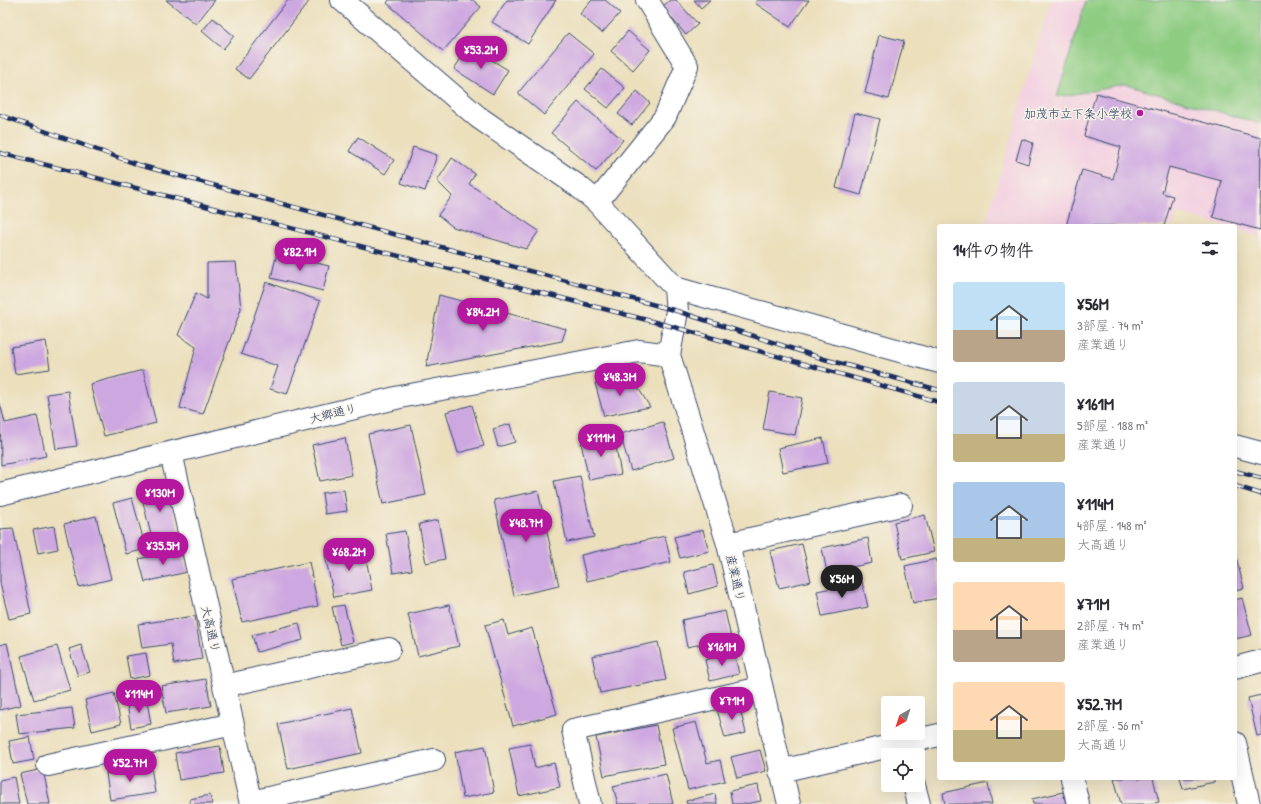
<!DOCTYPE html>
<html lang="ja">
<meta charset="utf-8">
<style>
body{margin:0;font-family:"Patrick Hand","Klee One",sans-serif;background:#f7f7f7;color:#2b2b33;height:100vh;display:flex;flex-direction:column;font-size:15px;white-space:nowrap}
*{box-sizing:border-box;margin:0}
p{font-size:13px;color:#7c7c81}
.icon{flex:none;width:22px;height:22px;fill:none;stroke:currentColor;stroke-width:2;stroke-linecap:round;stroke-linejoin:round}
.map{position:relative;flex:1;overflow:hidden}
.panel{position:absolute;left:937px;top:224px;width:300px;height:556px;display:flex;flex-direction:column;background:#fff;border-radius:4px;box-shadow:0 4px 16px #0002}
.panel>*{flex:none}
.needle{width:26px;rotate:219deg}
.buttons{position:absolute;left:881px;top:696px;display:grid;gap:8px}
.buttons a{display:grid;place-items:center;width:44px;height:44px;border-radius:4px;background:#fff;box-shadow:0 4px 16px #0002;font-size:20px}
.price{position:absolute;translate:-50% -34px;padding:0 9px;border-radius:14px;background:#b5179e;color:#fff;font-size:13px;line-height:26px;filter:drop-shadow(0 1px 2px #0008)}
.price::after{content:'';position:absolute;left:50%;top:24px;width:12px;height:9px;margin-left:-6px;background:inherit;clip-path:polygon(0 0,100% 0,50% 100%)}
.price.active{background:#222;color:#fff}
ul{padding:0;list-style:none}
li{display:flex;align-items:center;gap:12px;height:100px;padding:0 16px}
li span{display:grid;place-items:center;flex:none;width:112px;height:80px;border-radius:4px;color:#555}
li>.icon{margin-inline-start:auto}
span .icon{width:48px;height:48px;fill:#fffc;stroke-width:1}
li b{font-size:17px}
h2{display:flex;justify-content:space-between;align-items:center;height:48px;padding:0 16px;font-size:17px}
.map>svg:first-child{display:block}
.built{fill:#f3cfe0}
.green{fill:#8ecc82;stroke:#547e70}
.building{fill:#cda7e0}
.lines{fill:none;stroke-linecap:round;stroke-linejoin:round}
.minor-casing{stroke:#3a496c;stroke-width:24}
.minor{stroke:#fff;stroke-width:22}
.rail-casing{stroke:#1b2f5e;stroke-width:4.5}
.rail{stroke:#f7f3e8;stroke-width:3;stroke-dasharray:9;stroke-linecap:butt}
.poi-dot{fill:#b5179e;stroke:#f7f3e8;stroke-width:1.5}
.labels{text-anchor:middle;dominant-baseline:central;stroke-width:3;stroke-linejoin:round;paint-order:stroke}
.poi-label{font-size:12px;fill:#1b2f5e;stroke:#f7f3e8;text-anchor:end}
.street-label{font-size:12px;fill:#1b2f5e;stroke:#f7f3e8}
</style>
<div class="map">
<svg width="1261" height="804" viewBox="0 0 1261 804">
<rect width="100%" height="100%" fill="#f7f3e8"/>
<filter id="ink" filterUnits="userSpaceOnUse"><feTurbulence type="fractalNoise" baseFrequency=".025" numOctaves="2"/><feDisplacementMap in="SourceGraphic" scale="8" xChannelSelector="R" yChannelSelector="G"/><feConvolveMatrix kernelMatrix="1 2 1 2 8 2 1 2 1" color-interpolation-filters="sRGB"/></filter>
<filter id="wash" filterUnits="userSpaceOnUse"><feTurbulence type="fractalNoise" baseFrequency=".012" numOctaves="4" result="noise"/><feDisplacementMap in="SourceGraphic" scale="16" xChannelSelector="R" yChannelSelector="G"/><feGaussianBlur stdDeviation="0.9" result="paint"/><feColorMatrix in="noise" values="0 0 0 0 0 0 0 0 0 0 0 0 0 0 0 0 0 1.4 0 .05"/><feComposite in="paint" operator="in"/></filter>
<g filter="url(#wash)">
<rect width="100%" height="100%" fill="#ebdfbc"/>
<!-- built -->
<path class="built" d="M1051,0H1261V237L1235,230V226H1222L1177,213L1173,226H985Z"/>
<!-- green -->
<path class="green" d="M1086,0H1261V124L1126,85L1057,97Z"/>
<g id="blocks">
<!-- building -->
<path class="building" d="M166,0H215L196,24Z
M288,0H310L249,79L235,69Z
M389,0H473L481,7L443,51L387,3Z
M507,0H556L528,44L492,22Z
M592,0H605L620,13L602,33L580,14Z
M670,0H676L698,24L686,35L662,7Z
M694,0H710L701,8Z
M757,0H809L790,27L755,3Z
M213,18L234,36L223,49L202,31Z
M628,31L650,50L633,70L611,51Z
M568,33L594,54L544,115L518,93Z
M879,35L904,41L889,99L865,93Z
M469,46L508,70L493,94L454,69Z
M602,69L625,88L608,108L585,89Z
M637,91L650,103L632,125L618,114Z
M1096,93L1261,138L1260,230L1213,217L1222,181L1169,167L1162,193L1173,196L1164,226H1066L1082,170L1113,179L1121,147L1084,136Z
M578,102L623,140L596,171L551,133Z
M855,113L880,119L861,195L836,188Z
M358,137L394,160L385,174L349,151Z
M1022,139L1033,143L1028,164L1016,160Z
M413,147L437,155L425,191L401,183Z
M452,158L475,174L469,184L539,231L526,249L453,227L438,215L452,196L437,181Z
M277,253L329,266L323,291L271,278Z
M236,262L241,309L203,414L180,408L196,347L178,335L196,293L207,299V263Z
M266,282L320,301L287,394L270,389L278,366L241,354Z
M439,295L566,329L562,341L426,367Z
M46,341L50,369L15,374L11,347Z
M143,370L156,423L104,436L90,384Z
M632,378L650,407L604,416L595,383Z
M68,391L77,446L56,449L47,394Z
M770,392L802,398L795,435L763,429Z
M0,403L5,423L37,416L46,456L1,465Z
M472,405L484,446L458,453L446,412Z
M663,422L674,458L631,471L620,434Z
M510,424L515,442L498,447L493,429Z
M411,425L426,495L383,504L368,434Z
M614,437L621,474L589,480L581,443Z
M345,438L352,475L320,481L312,445Z
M823,438L828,463L783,472L778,448Z
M580,476L594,537L567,542L554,481Z
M167,480L181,541L154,547L139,486Z
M344,490L347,511L325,514L322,493Z
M538,491L559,586L514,596L494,500Z
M132,498L146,549L126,554L113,503Z
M925,515L934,552L902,559L894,522Z
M96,516L111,579L79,587L64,524Z
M438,520L445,559L426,563L419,524Z
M54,526L58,549L38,553L33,530Z
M13,528L31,614L9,619L0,583V529Z
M703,530L709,551L680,558L674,537Z
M405,531L412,570L393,573L386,534Z
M665,536L671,562L587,581L581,555Z
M868,538L872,563L827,572L822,548Z
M802,544L811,581L779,588L770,551Z
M364,548L372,590L334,597L325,555Z
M181,549L187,572L145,582L139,559Z
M1235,553L1244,588L1235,590Z
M936,559L939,570V598L913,603L905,566Z
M309,562L318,606L242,622L232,579Z
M713,565L718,586L689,594L684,572Z
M862,582L868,607L822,616L817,591Z
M1242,598L1252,635L1235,639V600Z
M344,605L353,642L341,645L332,607Z
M449,605L459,646L418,656L408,614Z
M725,611L731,638L687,647L682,620Z
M195,616L202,659L174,664L171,644L142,648L138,624Z
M504,620L508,635L532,628L557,714L513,726L485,625Z
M299,623L303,640L257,652L252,635Z
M658,642L666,680L600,693L592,656Z
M7,643L21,705L0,710V645Z
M81,645L90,672L78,676L69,649Z
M57,646L70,690L34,700L21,656Z
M734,652L739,674L710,681L705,660Z
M146,653L150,675L130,679L126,656Z
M206,679L211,706L166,713L161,686Z
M114,693L121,724L92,731L85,700Z
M1261,695V735L1257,736L1248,698Z
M147,701L151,724L131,728L127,705Z
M739,704L746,733L725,738L717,709Z
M72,708L75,728L19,734L16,714Z
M352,708L362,753L288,769L278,724Z
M696,722L707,763L720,760L725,781L688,790L672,728Z
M656,725L664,764L604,776L596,737Z
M30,737L34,760L13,764L9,741Z
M530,744L535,768L554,763L560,787L519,796L509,748Z
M220,746L224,773L179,780L175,753Z
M485,746L494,792L463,798L455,752Z
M760,750L766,771L737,778L731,757Z
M151,766L155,793L110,800L106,773Z
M43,769L50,804H27L20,774Z
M666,774L673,804H618L613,786Z
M14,777L19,804H0V780Z
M1114,778H1153L1159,802L1149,804H1121Z
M1180,778H1214V782L1183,789Z
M988,783L992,804H945L943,793Z
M758,785L761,801L745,804H732L730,791Z
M1063,792L1066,804H1033L1032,799Z
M715,794L717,804H687L686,801Z
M210,795L212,804H190V799Z"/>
</g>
</g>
<g filter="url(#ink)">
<use href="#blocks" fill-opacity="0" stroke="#3a496c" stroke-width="1"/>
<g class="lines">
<defs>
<path id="minor" d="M342,0L478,117L578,186L597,202L675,288L677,311L669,355L728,544L789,804
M597,202L665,117L687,66L647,0
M675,288L939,362
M1235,446L1261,453
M171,453L251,804
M0,494L400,397L639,351L669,355
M728,544L901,505
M1235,668L1261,661
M224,686L389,649
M1235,743L1249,804
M48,765L233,724
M780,771L939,735
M1072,778L1078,804
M914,785L919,804
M251,802L434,760
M590,804L573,730L761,688"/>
</defs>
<!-- minor casing -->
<use href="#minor" class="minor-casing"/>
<!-- minor -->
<use href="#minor" class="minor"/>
<defs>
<path id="rail" d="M0,115L139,165L677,311L824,359L939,390
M0,153L674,327L939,402
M1235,471L1261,478
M1235,486L1261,494"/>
</defs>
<!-- rail casing -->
<use href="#rail" class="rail-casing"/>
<!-- rail -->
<use href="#rail" class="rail"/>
</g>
</g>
<!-- markers -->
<circle class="poi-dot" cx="1140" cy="113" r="4"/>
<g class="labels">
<!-- poi labels -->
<g class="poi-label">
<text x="1132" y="113">加茂市立下条小学校</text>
</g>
<!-- street labels -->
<g class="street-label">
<text transform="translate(333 413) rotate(-14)">大郷通り</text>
<text transform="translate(736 578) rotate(77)">産業通り</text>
<text transform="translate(211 629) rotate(77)">大高通り</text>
</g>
</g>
</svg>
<div class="buttons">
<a><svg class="needle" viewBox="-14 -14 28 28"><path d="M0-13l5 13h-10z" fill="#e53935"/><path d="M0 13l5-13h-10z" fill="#7c7c81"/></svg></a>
<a><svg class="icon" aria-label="locate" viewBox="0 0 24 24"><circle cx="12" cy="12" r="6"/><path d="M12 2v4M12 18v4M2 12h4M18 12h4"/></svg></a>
</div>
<b class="price" style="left:481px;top:70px">¥53.2M</b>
<b class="price" style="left:300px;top:272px">¥82.1M</b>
<b class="price" style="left:483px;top:332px">¥84.2M</b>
<b class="price" style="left:620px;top:397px">¥48.3M</b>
<b class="price" style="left:601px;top:458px">¥111M</b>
<b class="price" style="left:160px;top:513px">¥130M</b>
<b class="price" style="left:526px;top:543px">¥48.7M</b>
<b class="price" style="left:163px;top:566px">¥35.5M</b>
<b class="price" style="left:349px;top:572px">¥68.2M</b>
<b class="price active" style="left:842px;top:599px">¥56M</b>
<b class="price" style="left:722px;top:667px">¥161M</b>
<b class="price" style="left:139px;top:714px">¥114M</b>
<b class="price" style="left:732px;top:721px">¥71M</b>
<b class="price" style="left:130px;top:783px">¥52.7M</b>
<section class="panel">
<h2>14件の物件<svg class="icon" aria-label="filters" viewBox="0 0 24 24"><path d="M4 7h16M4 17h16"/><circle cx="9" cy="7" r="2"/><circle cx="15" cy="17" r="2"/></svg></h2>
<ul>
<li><span style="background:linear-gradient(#bfe0f5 60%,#b9a48a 0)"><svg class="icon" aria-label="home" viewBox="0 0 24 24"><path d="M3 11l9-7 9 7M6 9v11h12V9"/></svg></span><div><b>¥56M</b><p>3部屋 · 74 m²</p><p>産業通り</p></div></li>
<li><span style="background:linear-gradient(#c9d6e8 65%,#c2b280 0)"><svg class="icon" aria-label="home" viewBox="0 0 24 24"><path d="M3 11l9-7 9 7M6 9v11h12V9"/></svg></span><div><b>¥161M</b><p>5部屋 · 188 m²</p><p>産業通り</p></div></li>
<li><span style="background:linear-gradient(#a9c7e8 70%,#c2b280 0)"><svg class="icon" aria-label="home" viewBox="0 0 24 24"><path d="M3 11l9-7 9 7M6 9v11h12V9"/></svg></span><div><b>¥114M</b><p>4部屋 · 148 m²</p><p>大高通り</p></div></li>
<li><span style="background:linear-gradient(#ffd9b3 60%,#b9a48a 0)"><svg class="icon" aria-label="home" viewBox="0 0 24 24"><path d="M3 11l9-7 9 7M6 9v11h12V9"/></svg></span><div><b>¥71M</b><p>2部屋 · 74 m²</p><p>産業通り</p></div></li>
<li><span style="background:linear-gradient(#ffd9b3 60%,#c2b280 0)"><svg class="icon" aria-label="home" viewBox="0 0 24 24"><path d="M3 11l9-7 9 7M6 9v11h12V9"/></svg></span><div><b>¥52.7M</b><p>2部屋 · 56 m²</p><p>大高通り</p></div></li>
</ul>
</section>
</div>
